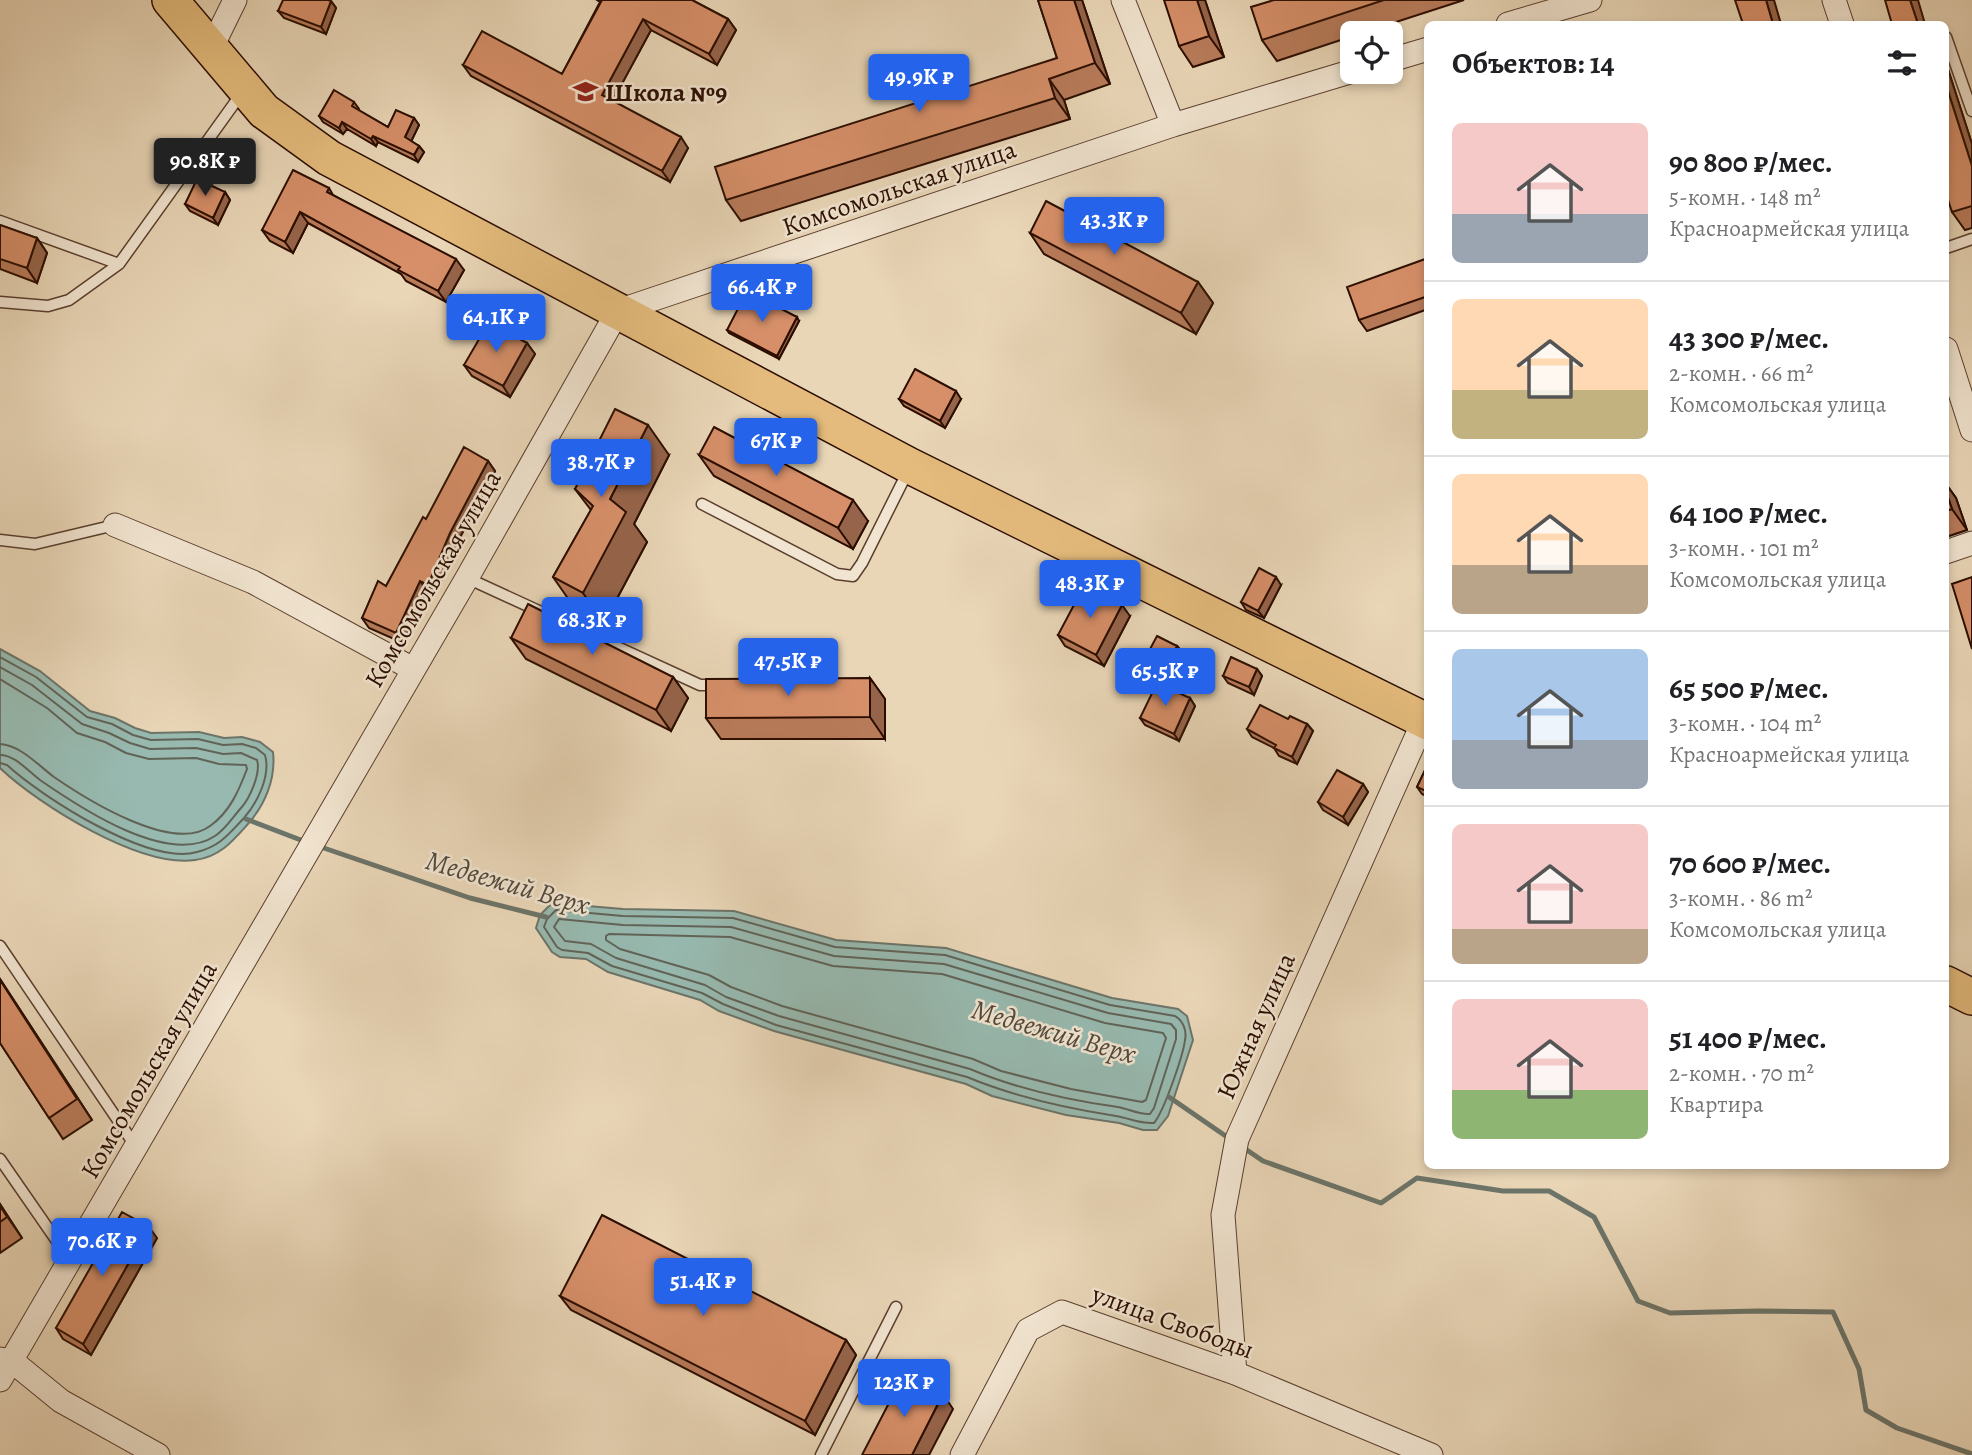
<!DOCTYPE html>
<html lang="ru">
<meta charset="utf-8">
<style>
body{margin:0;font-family:Alegreya,serif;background:#f2f2f2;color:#202124;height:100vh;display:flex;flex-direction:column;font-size:26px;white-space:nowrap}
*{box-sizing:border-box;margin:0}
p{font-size:23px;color:#757577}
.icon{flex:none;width:38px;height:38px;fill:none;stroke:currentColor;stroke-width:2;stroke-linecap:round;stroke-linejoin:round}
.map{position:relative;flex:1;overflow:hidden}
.panel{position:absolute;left:1424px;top:21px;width:525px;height:1148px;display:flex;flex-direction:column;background:#fff;border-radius:10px;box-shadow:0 4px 10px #0003}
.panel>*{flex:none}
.fabs{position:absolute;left:1340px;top:21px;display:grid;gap:14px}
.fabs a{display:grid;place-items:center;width:63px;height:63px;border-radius:10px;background:#fff;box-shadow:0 4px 10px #0003;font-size:35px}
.price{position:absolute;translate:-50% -60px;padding:0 16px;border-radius:7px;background:#2563eb;color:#fff;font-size:23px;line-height:46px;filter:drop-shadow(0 2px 4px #0008)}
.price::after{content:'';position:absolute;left:50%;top:42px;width:21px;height:16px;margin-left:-10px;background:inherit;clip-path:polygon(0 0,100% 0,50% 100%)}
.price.current{background:#222;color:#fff}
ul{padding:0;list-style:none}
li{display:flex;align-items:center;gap:21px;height:175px;padding:0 28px}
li+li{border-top:2px solid #e0e0e0}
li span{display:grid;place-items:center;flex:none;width:196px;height:140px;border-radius:10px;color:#555}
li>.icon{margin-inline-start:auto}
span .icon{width:84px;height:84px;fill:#fffc;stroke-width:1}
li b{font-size:30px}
h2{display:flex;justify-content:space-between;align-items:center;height:84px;padding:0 28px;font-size:30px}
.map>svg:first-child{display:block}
.water{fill:#97b9af;stroke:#6c7469;stroke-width:2}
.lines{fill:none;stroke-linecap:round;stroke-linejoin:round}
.shore{stroke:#616358;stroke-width:2}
.stream{stroke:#6c7469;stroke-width:5}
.lane-casing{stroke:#5a3f2e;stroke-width:13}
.street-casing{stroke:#5a3f2e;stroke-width:25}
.primary-casing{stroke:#2b0d00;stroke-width:38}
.lane{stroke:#f1e4d0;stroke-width:10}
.street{stroke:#f1e4d0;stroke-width:23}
.primary{stroke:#e4bb7c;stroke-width:35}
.wall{fill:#b87b5a;stroke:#2b0d00;stroke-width:2}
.shaded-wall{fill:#96644a;stroke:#2b0d00;stroke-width:2}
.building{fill:#d68f69;stroke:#2b0d00;stroke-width:2}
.labels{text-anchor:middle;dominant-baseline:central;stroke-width:5;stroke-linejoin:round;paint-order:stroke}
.poi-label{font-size:26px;font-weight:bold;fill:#2b0d00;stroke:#f1e4d0;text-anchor:start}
.street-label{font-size:26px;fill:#2b0d00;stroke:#f1e4d0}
.water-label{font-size:28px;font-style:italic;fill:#51493d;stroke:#f1e4d0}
</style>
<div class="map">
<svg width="1972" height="1455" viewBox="0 0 1972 1455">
<rect width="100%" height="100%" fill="#e9d6b7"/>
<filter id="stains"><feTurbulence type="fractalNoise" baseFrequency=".00286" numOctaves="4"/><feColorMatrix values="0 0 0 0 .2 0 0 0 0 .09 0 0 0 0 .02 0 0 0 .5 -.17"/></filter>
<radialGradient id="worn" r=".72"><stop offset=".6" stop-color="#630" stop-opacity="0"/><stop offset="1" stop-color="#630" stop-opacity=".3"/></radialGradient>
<!-- water -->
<path class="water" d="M0,649L40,671L90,711L115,718L135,728L151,733L199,732L224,738L242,737L260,742L273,752C276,779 265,805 247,825C232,842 219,857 195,860C140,868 39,805 0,768Z
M552,903L623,909L734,911L836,940L946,948L1112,998L1178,1009L1187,1016L1193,1040L1168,1116L1157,1130H1143L1119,1123L1066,1115L992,1096L966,1084L774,1031L719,1011L700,1000L608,972L586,959L560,957L552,952L536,928L540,915Z"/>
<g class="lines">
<!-- shore -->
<path class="shore" d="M0,657L36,677L87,717L112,724L133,735L151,740L198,739L223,745L242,744L256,748L265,755C271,776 257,803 244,818C228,835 220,846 197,852C149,866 42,797 7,765L0,763
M0,667L32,685L82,724L109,733L130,743L150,749L196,748L223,754L241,753L257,760C261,773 250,798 241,808C233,817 225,830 215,836C168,867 79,807 40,780C28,771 15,755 0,755
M0,679L47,708L77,733L105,742L126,753L149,759L196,758L219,764L246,765L247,769C239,790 230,812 210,826C173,854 86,799 54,777C38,765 20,745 0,744
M556,910L623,916L733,918L835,947L945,955L1110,1005L1175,1016C1183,1021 1187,1030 1185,1040C1183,1056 1164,1111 1154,1123C1140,1124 1129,1118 1116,1116C1065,1108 1015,1097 967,1077L776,1025L723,1004L702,993L612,966L588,953L562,950L557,947L544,927L547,919Z
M559,919L623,925L731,927L834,956L944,964L1108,1013L1171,1024L1176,1030V1039L1154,1108L1150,1114C1139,1115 1129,1109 1118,1107C1067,1100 1017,1089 970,1069L779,1016L726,997L705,985L616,958L591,944L565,941L554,927Z
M609,934L730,937L833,966L942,974L1105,1023L1163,1033L1166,1038L1146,1100L1142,1102L1071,1089L1001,1071L973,1059L782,1006L731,987L709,975L620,949L606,940V936Z"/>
<!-- stream -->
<path class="stream" d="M246,819L306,842
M318,846L470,898L546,917
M1169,1097L1230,1139
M1241,1146L1263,1161L1381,1203L1417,1178L1503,1191H1549L1594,1217L1638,1301L1670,1313L1758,1311L1833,1312L1859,1369L1866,1410L1897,1428L1972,1454"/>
<defs>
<path id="lane" d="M1946,37L1972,111
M0,221L119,264
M1946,248L1972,239
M0,302L48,306L69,300L119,264L241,94
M702,504L837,574L853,576L862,563L908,471
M0,540L35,544L115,525
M467,578L700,685H719
M0,946L136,1147
M0,1159L70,1260
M821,1455L896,1307"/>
<path id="street" d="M1123,0L1173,125
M1834,0L1842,24
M1508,24L1590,0
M211,49L235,0
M1391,60L1428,49
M1946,349L1972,430
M115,525L253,582L413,669
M1946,552L1972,543
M0,1359L12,1361L61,1401L158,1455
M1235,1373L1223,1215L1237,1139L1424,720L1428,719
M0,1380L467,578L618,311L1173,125L1353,71
M962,1455L1028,1330L1062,1312L1235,1373L1431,1455"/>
<path id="primary" d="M170,0L264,111L329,158L910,466L1428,722
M1946,984L1972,997"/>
</defs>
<!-- lane casing -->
<use href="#lane" class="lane-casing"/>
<!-- street casing -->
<use href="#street" class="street-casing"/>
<!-- primary casing -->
<use href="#primary" class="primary-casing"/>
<!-- lane -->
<use href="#lane" class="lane"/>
<!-- street -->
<use href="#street" class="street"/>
<!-- primary -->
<use href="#primary" class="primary"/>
</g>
<!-- wall -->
<path class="wall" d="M597,0H692L728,19L736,30L717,65L651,30L613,100L688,148L670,182L471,76L463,65L562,74L600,2Z
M1038,0H1082L1110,84L1064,100L1070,119L741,221L726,200L1057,58Z
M1205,0L1224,57L1193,67L1179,46Z
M1274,0H1464L1362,33H1353V36L1277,61L1262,40Z
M331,1L336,8L326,34L284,18L278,11Z
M1946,63L1972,144V228L1965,230L1952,212Z
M354,102L359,109L358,110L388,127L414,118L419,125L411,141L419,146L424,152L418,162L378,142L376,146L347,129L343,134L323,122L319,116Z
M329,188L333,195L464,270L446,302L406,281L401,274L308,223L293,253L270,241L262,230Z
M225,192L230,200L218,225L190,211L185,204Z
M0,225L37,238L47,253L37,283L0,269Z
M1030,233L1198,282L1213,303L1196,334L1044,254Z
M1428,258V309L1367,331L1359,320Z
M799,321L779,359L729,333L727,330Z
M527,343L535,354L510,397L472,376L464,365Z
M899,399H961L945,428L904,406Z
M669,455L634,524L647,542L604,623L574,607L553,577L591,510L575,489Z
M699,455L868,521L853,549L714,476Z
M488,461L495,471L457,543L435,595L427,591L403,643L369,628L362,618L386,586L426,519Z
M1946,484L1956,498L1967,530L1946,537Z
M1281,585L1264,618L1246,610L1241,602Z
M1130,616L1104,666L1065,646L1058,635Z
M511,638L673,677L688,698L671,731L526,659Z
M1177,646L1183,653L1168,681L1147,671L1142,664Z
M1257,669L1262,676L1254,695L1228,683L1223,676Z
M870,678L885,699V739H721L706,718Z
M1190,698L1195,706L1179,741L1145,725L1140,718Z
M1288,719L1307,724L1313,731L1297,764L1279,756L1274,748L1252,737L1247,729Z
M1428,764V797L1422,794L1417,787Z
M1363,784L1368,792L1348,825L1323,810L1318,802Z
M0,979L92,1120L63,1139L0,1043Z
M0,1204L22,1238L0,1253Z
M157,1238L91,1355L63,1339L56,1328Z
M560,1296L846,1340L856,1355L815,1435L571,1310Z"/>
<!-- shaded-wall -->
<path class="shaded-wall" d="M1074,0H1082L1110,84L1095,63Z
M1197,0H1205L1224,57L1209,36Z
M1766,0H1774L1781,24H1773Z
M1910,0H1918L1925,24H1918Z
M331,1L336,8L326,34L321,27Z
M643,19L651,30L610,106L602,95Z
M728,19L736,30L717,65L709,54Z
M1946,63L1972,144V166L1946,85Z
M1049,79L1064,100L1070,119L1055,98Z
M414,118L419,125L410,144L405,137Z
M342,122L347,129L343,134L339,128Z
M373,136L378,142L376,146L371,139Z
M681,137L688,148L670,182L662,171Z
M419,146L424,152L418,162L414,155Z
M225,192L230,200L218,225L213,218Z
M300,212L308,223L293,253L285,242Z
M37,238L47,253L37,283L27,268Z
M456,259L464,270L446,302L438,291Z
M1198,282L1213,303L1196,334L1181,313Z
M797,317L799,321L779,359L777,356Z
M527,343L535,354L510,397L503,386Z
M956,391L961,399L945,428L940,421Z
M648,425L669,455L634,524L647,542L604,623L583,593L610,499Z
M488,461L495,471L457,543L435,595L428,585L450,533Z
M1946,484L1956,498L1967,530L1952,509L1946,492Z
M853,500L868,521L853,549L838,528Z
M1276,577L1281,585L1264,618L1258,611Z
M420,581L427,591L403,643L396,633Z
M1122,605L1130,616L1104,666L1096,655Z
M1177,646L1183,653L1168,681L1163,674Z
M1257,669L1262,676L1254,695L1249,687Z
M673,677L688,698L671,731L656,710Z
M870,678L885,699V739L870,717Z
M1190,698L1195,706L1179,741L1174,734Z
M1307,724L1313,731L1297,764L1292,757Z
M1363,784L1368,792L1348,825L1343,817Z
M0,979L92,1120L0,980Z
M0,1204L22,1238L0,1206Z
M149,1227L157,1238L91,1355L83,1344Z
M846,1340L856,1355L815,1435L805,1421Z
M943,1394L953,1409L929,1455H912Z"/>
<!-- building -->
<path class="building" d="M283,0H328L331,1L321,27L278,11Z
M602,0H692L728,19L709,54L643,19L602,95L681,137L662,171L463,65L482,31L562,74Z
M1038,0H1074L1095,63L1049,79L1055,98L726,200L715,167L1057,58Z
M1164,0H1197L1209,36L1179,46Z
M1274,0H1384L1262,40L1251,7Z
M1735,0H1766L1773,24H1743Z
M1885,0H1910L1918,24H1892Z
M1946,85L1972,166V206L1952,212L1946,194Z
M334,90L354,102L352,106L388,127L396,110L414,118L405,137L419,146L414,155L373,136L371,139L342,122L339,128L319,116Z
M293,170L329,188L327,192L456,259L438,291L398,270L400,267L300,212L285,242L262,230Z
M197,179L225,192L213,218L185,204Z
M1046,201L1198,282L1181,313L1030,233Z
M0,225L37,238L27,268L0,259Z
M1428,258V296L1359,320L1347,287Z
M747,291L797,317L777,356L727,330Z
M489,322L527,343L503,386L464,365Z
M915,369L956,391L940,421L899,399Z
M615,409L648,425L610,499L626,512L583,593L553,577L593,506L575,489Z
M714,427L853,500L838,528L699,455Z
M464,447L488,461L450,533L428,585L420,581L396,633L362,618L378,581L386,586L423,517L426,519Z
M1946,492L1952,509L1946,511Z
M1259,568L1276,577L1258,611L1241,602Z
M1972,577V649L1952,584Z
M1084,586L1122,605L1096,655L1058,635Z
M528,604L673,677L656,710L511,638Z
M1157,636L1177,646L1163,674L1142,664Z
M1231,657L1257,669L1249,687L1223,676Z
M870,678V717L706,718V679Z
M1157,683L1190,698L1174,734L1140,718Z
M1260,705L1288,719L1290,716L1307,724L1292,757L1274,748L1276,745L1247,729Z
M1428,764V792L1417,787Z
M1337,770L1363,784L1343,817L1318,802Z
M0,980L77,1099L49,1118L0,1043Z
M0,1206L7,1217L0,1222Z
M122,1212L149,1227L83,1344L56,1328Z
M602,1215L846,1340L805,1421L560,1296Z
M904,1374L943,1394L912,1455H862Z"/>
<!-- icons -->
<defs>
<symbol id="school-bare" viewBox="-9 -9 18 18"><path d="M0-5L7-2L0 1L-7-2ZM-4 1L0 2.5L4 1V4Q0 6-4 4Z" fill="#8f2418" stroke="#f1e4d0" stroke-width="2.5" paint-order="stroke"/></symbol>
</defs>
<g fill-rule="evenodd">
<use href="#school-bare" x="568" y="74" width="35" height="35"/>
</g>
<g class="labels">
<!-- poi labels -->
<g class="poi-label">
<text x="605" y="92">Школа №9</text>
</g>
<!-- street labels -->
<g class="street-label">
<text transform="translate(899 188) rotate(-19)">Комсомольская улица</text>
<text transform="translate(433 579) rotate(-60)">Комсомольская улица</text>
<text transform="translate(1256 1026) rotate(-66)">Южная улица</text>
<text transform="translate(149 1070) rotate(-60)">Комсомольская улица</text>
<text transform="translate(1173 1322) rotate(20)">улица Свободы</text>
</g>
<!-- water labels -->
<g class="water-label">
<text transform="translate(508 883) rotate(16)">Медвежий Верх</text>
<text transform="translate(1054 1032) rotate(16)">Медвежий Верх</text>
</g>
</g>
<rect width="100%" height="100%" filter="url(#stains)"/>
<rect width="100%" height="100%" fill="url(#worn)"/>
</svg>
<div class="fabs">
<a><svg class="icon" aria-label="locate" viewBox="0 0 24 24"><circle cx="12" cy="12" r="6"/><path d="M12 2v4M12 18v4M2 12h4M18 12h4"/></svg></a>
</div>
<b class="price" style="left:919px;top:114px">49.9K ₽</b>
<b class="price current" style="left:205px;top:198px">90.8K ₽</b>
<b class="price" style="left:1114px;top:257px">43.3K ₽</b>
<b class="price" style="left:762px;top:324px">66.4K ₽</b>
<b class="price" style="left:496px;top:354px">64.1K ₽</b>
<b class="price" style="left:776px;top:478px">67K ₽</b>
<b class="price" style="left:601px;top:499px">38.7K ₽</b>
<b class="price" style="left:1090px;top:620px">48.3K ₽</b>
<b class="price" style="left:592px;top:657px">68.3K ₽</b>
<b class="price" style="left:788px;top:698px">47.5K ₽</b>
<b class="price" style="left:1165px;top:708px">65.5K ₽</b>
<b class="price" style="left:102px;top:1278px">70.6K ₽</b>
<b class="price" style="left:703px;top:1318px">51.4K ₽</b>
<b class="price" style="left:904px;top:1419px">123K ₽</b>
<section class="panel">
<h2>Объектов: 14<svg class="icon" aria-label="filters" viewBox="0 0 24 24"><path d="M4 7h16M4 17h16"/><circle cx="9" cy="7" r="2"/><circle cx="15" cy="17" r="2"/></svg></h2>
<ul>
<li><span style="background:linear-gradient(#f6c9c9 65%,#9aa5b1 0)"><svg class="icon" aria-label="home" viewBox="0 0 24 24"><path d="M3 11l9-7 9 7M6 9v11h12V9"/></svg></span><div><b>90 800 ₽/мес.</b><p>5-комн. · 148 m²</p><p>Красноармейская улица</p></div></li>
<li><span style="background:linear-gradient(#ffd9b3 65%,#c2b280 0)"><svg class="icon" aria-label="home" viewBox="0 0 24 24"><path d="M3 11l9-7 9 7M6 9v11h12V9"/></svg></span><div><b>43 300 ₽/мес.</b><p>2-комн. · 66 m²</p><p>Комсомольская улица</p></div></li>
<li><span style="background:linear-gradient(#ffd9b3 65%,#b9a48a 0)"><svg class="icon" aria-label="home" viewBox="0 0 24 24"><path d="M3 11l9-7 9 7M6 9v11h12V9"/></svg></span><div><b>64 100 ₽/мес.</b><p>3-комн. · 101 m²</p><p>Комсомольская улица</p></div></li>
<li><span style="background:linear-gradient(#a9c7e8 65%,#9aa5b1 0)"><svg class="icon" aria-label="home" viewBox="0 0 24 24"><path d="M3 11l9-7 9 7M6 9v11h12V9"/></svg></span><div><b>65 500 ₽/мес.</b><p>3-комн. · 104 m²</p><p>Красноармейская улица</p></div></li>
<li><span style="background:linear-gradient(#f6c9c9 75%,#b9a48a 0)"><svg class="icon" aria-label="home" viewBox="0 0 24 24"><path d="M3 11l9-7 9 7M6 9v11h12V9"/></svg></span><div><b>70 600 ₽/мес.</b><p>3-комн. · 86 m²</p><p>Комсомольская улица</p></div></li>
<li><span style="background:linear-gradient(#f6c9c9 65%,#8fb573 0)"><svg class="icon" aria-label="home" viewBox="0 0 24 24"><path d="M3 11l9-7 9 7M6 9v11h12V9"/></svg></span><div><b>51 400 ₽/мес.</b><p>2-комн. · 70 m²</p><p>Квартира</p></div></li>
</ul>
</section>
</div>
